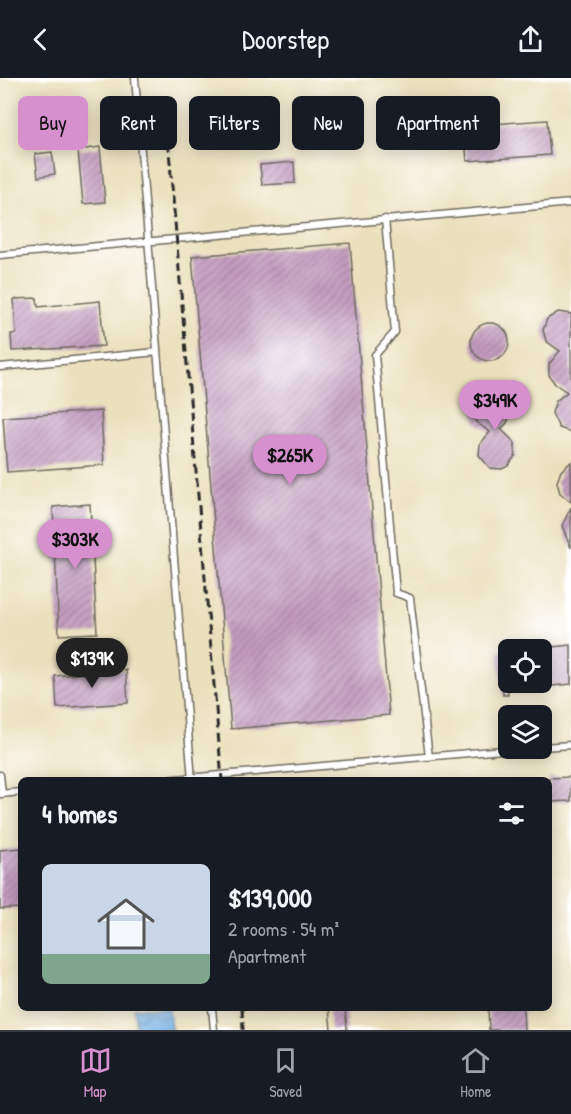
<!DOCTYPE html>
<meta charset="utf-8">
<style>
body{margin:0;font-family:"Patrick Hand",sans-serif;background:#242831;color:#f1f3f6;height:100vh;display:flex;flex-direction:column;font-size:22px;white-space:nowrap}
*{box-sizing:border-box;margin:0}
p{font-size:20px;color:#9ea1a6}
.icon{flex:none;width:33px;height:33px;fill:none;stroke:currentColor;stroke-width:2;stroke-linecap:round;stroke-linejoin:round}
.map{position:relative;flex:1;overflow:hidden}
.side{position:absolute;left:18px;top:699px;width:534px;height:234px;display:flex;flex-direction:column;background:#171b24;border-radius:9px;box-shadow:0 3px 15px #0003}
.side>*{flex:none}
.banner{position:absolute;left:18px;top:18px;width:536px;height:54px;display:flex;gap:12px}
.fabs{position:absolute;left:498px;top:561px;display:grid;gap:12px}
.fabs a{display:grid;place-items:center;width:54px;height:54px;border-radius:9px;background:#171b24;box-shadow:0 3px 15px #0003;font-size:30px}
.price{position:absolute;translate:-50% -51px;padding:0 14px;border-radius:21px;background:#d690ce;color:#111;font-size:20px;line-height:39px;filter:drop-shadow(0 2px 3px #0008)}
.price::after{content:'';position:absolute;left:50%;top:36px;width:18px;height:14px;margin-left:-9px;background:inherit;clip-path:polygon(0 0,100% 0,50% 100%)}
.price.on{background:#222;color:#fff}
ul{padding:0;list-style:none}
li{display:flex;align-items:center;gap:18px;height:150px;padding:0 24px}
li span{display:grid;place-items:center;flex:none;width:168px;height:120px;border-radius:9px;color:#555}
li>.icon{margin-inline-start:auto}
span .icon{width:72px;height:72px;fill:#fffc;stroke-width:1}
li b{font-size:26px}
h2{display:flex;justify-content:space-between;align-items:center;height:72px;padding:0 24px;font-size:26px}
.tag{padding:0 21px;border-radius:9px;background:#171b24;box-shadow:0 3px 15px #0003;font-size:21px;line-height:54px}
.tag.on{background:#d690ce;color:#111}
header{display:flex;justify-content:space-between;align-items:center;height:78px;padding:0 24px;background:#171b24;font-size:27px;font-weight:600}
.dock{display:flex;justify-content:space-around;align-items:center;height:84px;border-top:2px solid #363941;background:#171b24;font-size:16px;color:#9ea1a6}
.dock a{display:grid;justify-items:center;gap:3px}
.dock .on{color:#d690ce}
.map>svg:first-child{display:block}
.water{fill:url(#water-waves);stroke:#506e88;stroke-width:1.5}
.building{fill:url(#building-hatch)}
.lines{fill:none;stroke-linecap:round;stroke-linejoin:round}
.lane-casing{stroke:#6e6a5e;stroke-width:9}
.lane{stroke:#fff;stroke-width:6}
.rail{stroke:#2b2b2b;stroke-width:3;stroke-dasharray:9 4.5;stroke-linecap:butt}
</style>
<header><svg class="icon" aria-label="back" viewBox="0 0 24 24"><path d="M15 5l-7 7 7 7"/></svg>Doorstep<svg class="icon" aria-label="share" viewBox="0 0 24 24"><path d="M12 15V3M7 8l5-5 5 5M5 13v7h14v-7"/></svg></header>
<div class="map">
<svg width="571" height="952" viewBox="0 0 571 952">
<defs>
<pattern id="water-waves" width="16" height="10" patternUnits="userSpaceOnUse" patternTransform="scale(1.5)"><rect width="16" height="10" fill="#75b0e6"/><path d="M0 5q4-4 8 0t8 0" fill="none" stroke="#608fbb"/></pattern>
<pattern id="building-hatch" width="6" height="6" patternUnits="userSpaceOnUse" patternTransform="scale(1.5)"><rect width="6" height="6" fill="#c39cc0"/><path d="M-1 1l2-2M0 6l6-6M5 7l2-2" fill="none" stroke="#9f7f9c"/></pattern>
</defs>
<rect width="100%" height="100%" fill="#fff"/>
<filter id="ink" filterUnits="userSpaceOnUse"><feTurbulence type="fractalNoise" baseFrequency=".0167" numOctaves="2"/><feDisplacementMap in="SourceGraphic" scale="12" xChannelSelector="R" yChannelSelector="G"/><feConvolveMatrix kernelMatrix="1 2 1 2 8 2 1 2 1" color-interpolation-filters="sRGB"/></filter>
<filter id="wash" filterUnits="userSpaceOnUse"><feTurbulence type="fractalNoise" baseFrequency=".008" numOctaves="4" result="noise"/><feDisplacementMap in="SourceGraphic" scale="24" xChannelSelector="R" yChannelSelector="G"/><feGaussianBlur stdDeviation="1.35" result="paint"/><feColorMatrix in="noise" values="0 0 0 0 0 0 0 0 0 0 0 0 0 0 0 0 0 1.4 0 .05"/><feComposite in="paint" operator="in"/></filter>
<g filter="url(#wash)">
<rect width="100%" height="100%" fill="#ebe0bc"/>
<!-- water -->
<path class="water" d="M134,930H169L171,952H136Z"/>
<g id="blocks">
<!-- building -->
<path class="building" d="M547,42L550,77L467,83L464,48Z
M100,69L105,124L83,126L78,72Z
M52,74L55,96L38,99L35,76Z
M294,84L295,105L262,107L260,87Z
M350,165L389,637L231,651L192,178Z
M37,220L38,229L100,223L104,268L12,273L11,256H16L14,221Z
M558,234L571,236V354L559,350L552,335L556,323L567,314L555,306L549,297V286L560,273L546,263L543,252L547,241Z
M471 264a19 19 0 1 1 38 0a19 19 0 1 1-38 0Z
M488,315H495L506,321L511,333L507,345L501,351L515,365V378L508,388L502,391L490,390L479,377L480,366L490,354L476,344L473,333L477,322Z
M101,333L104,387L7,394L3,339Z
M571,384V424L560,415L557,404L561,393Z
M90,426L97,555L59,557L53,429Z
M571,429V470L562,448Z
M571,567V606L542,609V570Z
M508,573V604H527V610L508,612V617H503L498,574Z
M126,592L128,625L57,630L55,598Z
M571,699V723L549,724V700Z
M21,770V830L0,831V772Z
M329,930H345L347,952H331Z
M488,930H523L524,952H489Z"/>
</g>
</g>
<g filter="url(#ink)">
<use href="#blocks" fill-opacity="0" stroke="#6e6a5e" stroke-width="1.5"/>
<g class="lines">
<defs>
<path id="lane" d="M135,0L192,702
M385,141L395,254L375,277L396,515L410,520L429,679
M0,177L571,125
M0,289L157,274
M542,669L571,667
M0,697L2,716
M164,702L526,670
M0,716L21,714
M212,930L214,952"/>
</defs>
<!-- lane casing -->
<use href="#lane" class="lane-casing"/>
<!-- lane -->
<use href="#lane" class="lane"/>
<!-- rail -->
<path class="rail" d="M166,37L222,702
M242,930L243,952"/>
</g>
</g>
</svg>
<div class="fabs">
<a><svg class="icon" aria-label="locate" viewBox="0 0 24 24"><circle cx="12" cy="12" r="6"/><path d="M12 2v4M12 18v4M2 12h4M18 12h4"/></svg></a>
<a><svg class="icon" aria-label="layers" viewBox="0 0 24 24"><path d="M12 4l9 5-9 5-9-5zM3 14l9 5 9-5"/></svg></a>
</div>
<b class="price" style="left:495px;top:353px">$349K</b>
<b class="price" style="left:290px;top:408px">$265K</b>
<b class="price" style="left:75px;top:492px">$303K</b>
<b class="price on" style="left:92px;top:611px">$139K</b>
<div class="banner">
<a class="tag on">Buy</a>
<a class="tag">Rent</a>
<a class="tag">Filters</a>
<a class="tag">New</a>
<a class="tag">Apartment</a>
</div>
<section class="side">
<h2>4 homes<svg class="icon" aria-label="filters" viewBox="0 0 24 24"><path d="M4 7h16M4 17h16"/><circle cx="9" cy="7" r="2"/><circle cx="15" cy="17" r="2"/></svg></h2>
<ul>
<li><span style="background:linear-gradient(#c9d6e8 75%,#7fa58c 0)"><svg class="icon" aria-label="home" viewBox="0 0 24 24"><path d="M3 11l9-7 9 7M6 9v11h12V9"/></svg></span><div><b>$139,000</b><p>2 rooms · 54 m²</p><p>Apartment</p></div></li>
</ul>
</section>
</div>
<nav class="dock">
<a class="on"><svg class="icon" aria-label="map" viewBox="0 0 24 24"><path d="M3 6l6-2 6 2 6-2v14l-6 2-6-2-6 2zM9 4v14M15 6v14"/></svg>Map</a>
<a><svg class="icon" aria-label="saved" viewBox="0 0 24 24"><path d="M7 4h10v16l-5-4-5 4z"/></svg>Saved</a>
<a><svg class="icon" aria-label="home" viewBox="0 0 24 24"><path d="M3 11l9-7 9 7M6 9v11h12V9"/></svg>Home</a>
</nav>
